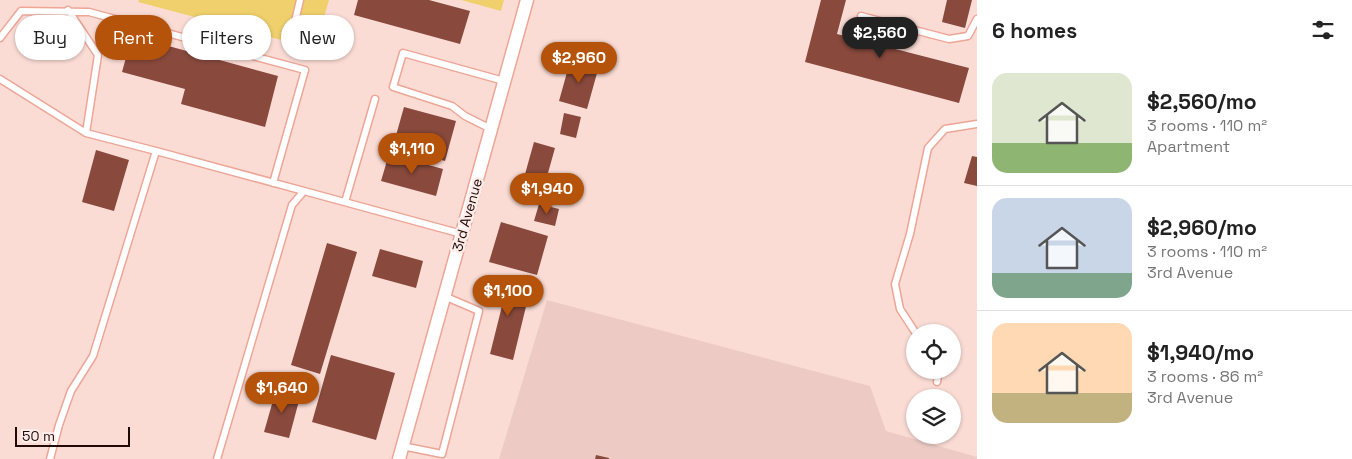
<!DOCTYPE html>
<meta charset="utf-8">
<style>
body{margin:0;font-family:"Space Grotesk",sans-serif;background:#f6f6f6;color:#222;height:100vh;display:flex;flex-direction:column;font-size:19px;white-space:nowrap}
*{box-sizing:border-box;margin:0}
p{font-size:16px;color:#767676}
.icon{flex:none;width:28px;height:28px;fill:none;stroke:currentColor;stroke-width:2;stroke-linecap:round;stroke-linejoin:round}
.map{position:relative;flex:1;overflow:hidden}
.drawer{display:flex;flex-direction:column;background:#fff;width:375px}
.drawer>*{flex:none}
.guide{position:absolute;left:15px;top:15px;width:475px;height:45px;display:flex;gap:10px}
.tools{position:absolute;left:906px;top:324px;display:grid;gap:10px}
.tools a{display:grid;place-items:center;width:55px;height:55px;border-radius:50%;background:#fff;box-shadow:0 1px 4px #0004;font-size:25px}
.scale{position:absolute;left:15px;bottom:12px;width:115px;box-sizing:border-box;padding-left:5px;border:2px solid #210905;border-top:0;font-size:14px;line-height:18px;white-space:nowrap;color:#210905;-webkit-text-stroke:4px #fdedea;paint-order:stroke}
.price{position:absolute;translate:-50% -42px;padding:0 11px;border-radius:18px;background:#b45309;color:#fff;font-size:16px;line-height:32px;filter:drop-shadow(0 1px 2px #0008)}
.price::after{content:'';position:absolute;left:50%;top:30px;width:15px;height:11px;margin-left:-8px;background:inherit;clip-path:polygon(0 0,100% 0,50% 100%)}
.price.on{background:#222;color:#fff}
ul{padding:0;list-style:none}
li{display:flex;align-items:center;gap:15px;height:125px;padding:0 15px}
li+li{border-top:1px solid #e0e0e0}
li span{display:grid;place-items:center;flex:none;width:140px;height:100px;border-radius:15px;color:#555}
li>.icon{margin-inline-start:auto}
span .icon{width:60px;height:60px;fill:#fffc;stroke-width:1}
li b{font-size:21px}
h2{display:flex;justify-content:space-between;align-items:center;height:60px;padding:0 15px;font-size:21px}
.tag{padding:0 18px;border-radius:22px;background:#fff;box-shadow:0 1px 4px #0004;font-size:18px;line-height:45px}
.tag.on{background:#b45309;color:#fff}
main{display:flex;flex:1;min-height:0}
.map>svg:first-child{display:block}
.built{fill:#edcbc4}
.green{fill:#efd06d}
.building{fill:#89493d}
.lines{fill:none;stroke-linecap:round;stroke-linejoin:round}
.service-casing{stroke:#eda596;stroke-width:9}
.minor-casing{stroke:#eda596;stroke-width:15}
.service{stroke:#fff;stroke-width:6}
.minor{stroke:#fff;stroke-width:12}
.labels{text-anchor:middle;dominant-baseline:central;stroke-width:5;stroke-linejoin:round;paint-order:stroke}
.street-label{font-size:14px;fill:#210905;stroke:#fdedea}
</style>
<main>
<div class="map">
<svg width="977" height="459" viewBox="0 0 977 459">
<rect width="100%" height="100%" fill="#fbdcd5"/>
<!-- built -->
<path class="built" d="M547,300L870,386L886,431L977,457V459H499Z"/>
<!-- green -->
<path class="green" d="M139,0H329L315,49L138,2Z
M461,0H504L501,11Z"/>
<!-- building -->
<path class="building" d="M358,0H429L470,11L460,44L354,15Z
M821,0H846L837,34L969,68L959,103L805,62Z
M947,0H972L965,28L942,22Z
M132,36L278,76L265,127L181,104L185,89L122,72Z
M571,58L599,66L587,109L559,101Z
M404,107L456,121L445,161L393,146Z
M564,113L581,117L576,138L560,134Z
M534,142L555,148L541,198L520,192Z
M96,150L129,160L114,211L82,202Z
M389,154L443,169L436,196L381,181Z
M972,156L977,157V186L964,183Z
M539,204L559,209L555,226L534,221Z
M501,222L548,236L537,275L489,262Z
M327,243L357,252L320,374L291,365Z
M380,249L423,261L416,288L372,276Z
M488,279L530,290L513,360L490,354L504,298L485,293Z
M331,355L395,373L376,440L312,422Z
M276,390L300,397L289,438L264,432Z
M596,455L609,458V459H595Z"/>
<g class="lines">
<defs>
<path id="service" d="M68,10L98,55L86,133
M861,16L949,39L968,36L977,19
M293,30L300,0
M0,38L21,11L89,12L305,70L273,183
M0,79L86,133L156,151L93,356L71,391L59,425L50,459
M491,129L465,116L452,106L393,87L403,53L504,81
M156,151L304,191
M345,202L375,99
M915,332L900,309L895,284L910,234L928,148L945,129L977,124
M937,382L939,370
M402,446L442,454L479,311L444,296
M217,459L292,205L304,191L462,234"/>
<path id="minor" d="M399,459L527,0"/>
</defs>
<!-- service casing -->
<use href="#service" class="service-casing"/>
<!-- minor casing -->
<use href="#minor" class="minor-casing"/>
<!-- service -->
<use href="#service" class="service"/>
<!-- minor -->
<use href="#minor" class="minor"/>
</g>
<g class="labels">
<!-- street labels -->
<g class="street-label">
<text transform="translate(467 215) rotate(-74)">3rd Avenue</text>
</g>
</g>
</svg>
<div class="tools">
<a><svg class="icon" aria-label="locate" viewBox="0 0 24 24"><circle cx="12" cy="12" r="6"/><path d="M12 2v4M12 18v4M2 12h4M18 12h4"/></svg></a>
<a><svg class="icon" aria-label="layers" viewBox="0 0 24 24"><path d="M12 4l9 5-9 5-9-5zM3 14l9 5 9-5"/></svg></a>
</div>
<div class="scale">50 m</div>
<b class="price on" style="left:880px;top:59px">$2,560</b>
<b class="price" style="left:579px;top:84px">$2,960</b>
<b class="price" style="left:412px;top:175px">$1,110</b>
<b class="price" style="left:547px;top:215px">$1,940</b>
<b class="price" style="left:508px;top:317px">$1,100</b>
<b class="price" style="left:282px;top:414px">$1,640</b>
<div class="guide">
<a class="tag">Buy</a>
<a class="tag on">Rent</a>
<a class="tag">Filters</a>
<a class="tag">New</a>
</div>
</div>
<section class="drawer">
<h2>6 homes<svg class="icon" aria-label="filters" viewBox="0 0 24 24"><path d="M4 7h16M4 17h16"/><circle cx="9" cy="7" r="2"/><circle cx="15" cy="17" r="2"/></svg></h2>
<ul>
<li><span style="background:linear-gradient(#dfe7d0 70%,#8fb573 0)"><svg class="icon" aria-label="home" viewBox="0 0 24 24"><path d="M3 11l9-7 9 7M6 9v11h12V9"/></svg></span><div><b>$2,560/mo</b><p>3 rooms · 110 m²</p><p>Apartment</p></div></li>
<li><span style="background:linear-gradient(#c9d6e8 75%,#7fa58c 0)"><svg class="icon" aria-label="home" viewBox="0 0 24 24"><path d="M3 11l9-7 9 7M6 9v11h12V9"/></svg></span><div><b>$2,960/mo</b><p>3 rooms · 110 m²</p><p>3rd Avenue</p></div></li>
<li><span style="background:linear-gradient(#ffd9b3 70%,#c2b280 0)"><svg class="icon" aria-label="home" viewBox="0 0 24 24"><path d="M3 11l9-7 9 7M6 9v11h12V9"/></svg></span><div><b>$1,940/mo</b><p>3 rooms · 86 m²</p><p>3rd Avenue</p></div></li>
</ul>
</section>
</main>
